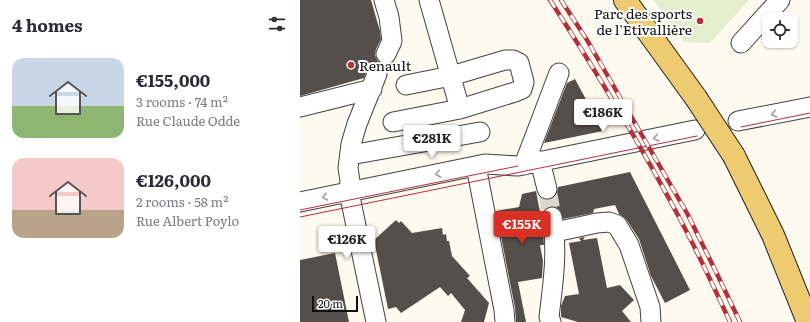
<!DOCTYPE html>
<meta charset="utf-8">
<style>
body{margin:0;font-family:Literata,serif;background:#f7f7f7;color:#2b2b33;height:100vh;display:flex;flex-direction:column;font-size:15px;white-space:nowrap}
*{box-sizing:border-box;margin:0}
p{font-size:13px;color:#7c7c81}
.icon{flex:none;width:22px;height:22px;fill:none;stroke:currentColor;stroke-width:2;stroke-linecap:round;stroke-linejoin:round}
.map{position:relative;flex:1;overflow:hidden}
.drawer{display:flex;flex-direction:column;background:#fff;width:300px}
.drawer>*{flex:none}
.tools{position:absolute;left:462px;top:12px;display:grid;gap:8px}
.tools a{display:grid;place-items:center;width:36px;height:36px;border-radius:8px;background:#fff;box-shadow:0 1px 3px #0004;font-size:20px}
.scale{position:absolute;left:12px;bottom:10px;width:46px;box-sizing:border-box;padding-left:4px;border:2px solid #0e0e0e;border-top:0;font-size:11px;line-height:14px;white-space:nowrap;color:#0e0e0e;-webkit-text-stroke:3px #fff;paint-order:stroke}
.price{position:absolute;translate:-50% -34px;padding:0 9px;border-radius:4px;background:#fff;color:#222;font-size:13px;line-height:26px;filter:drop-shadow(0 1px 2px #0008)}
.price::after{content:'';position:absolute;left:50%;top:24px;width:12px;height:9px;margin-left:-6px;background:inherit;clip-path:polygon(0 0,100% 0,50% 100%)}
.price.current{background:#d93025;color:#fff}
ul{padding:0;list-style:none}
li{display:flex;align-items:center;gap:12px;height:100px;padding:0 12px}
li span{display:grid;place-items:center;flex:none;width:112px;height:80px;border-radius:12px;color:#555}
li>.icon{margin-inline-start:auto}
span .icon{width:48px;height:48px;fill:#fffc;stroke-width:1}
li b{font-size:17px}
h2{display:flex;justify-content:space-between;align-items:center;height:48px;padding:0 12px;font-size:17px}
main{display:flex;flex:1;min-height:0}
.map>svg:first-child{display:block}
.pitch{fill:#e3eecd}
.building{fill:#554f4b}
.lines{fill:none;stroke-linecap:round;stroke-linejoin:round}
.minor-tunnel{stroke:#dad7cd;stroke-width:19;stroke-dasharray:19 10;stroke-linecap:butt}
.minor-casing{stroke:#414141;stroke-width:21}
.major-casing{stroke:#1f1f1f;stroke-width:24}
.minor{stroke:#fff;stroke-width:19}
.major{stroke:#eeca70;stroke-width:22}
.tram{stroke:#b3303b;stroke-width:1}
.rail-casing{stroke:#b3303b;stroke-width:4.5}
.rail{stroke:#fff;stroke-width:3;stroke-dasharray:9;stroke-linecap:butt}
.major-bridge-casing{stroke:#1f1f1f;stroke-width:24;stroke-linecap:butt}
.major-bridge{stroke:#eeca70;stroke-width:22}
.oneway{stroke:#9f9f9f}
.poi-dot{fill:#b3303b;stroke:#fff;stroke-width:1.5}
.labels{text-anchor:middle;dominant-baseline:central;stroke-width:4;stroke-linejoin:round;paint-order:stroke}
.poi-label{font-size:14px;fill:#0e0e0e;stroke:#fff;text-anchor:end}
</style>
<main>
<section class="drawer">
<h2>4 homes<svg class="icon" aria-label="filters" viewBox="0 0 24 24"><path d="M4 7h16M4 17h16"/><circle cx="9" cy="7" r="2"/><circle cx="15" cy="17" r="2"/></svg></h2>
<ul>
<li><span style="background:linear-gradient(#c9d6e8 60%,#8fb573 0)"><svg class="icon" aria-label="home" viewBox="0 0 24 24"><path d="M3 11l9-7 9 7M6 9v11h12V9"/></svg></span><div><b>€155,000</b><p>3 rooms · 74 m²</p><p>Rue Claude Odde</p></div></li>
<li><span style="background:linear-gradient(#f6c9c9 65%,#b9a48a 0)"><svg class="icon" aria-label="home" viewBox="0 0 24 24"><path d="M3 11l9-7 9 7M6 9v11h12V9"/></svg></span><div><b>€126,000</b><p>2 rooms · 58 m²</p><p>Rue Albert Poylo</p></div></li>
</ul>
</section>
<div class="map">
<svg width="510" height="322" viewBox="0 0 510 322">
<rect width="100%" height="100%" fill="#fefaef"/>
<!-- pitch -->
<path class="pitch" d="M354,0H449L410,43L384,42Z"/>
<!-- building -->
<path class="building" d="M0,0H71L80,31L81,39L76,49L75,55L77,60L81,64L87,65L89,64L91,70L87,71L85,67L81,64L75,63L70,66L67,70L64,78L0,96Z
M275,79L303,131L244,143L267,83Z
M330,172L390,290L365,303L351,276L339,239L326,219L319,214L315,205L294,209L293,213L263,219L260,210L256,207L250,206L243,199L249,200L254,197L257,192L258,187Z
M236,191L241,217L243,231L244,245H240L243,261L242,278L218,282L226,322H216L215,308L196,211L219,207L222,194Z
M96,220L99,223L101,221L112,233L142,228L143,235L146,234L147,241H149L152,256L170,276L167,278L189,303L184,322H161L165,310L151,293L148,296L140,287L101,313L96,307L88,309L74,240Z
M285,237L283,240L297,238L307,288L320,285L334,300L322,311L331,322H278L261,317V306L265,296L279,294L269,243L281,241L279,238Z
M35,253L49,322H0V260Z"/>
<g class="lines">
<!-- minor-tunnel -->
<path class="minor-tunnel" d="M247,189L252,217"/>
<defs>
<path id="minor" d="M84,0L89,17L92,41L86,54
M129,0L160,109
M441,43L480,0
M0,107L72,89
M438,121L510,107
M93,122L160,109L215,92L222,89L224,82L219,63L213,60H205L151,76L106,85
M50,155L180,132
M240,161L247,189
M224,165L259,73
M176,166L204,310L205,322
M0,202L185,164L218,166L395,130
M255,232L297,223L309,222L317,225L329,245L350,307L351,322
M76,322L49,192L50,181L48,168L51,144L57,124L77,74
M251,322L249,317C253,284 258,250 252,217"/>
<path id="major" d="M325,0L396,98
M434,156L473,235L508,322"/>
</defs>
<!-- minor casing -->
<use href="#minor" class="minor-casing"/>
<!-- major casing -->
<use href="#major" class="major-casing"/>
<!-- minor -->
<use href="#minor" class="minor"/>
<!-- major -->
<use href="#major" class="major"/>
<!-- tram -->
<path class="tram" d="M441,127L510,113
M0,210L218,166
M0,217L397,136"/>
<defs>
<path id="rail" d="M250,0C296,71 340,144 380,219C398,253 414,287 430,322
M261,0L287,40L388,215L418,276L440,322"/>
</defs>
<!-- rail casing -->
<use href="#rail" class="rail-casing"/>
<!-- rail -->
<use href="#rail" class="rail"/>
<defs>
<path id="major-bridge" d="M396,98L434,156"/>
</defs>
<!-- major-bridge casing -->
<use href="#major-bridge" class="major-bridge-casing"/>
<!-- major-bridge -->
<use href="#major-bridge" class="major-bridge"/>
</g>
<!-- one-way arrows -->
<defs><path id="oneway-chevron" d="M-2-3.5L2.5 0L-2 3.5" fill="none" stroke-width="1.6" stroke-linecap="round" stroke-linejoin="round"/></defs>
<g class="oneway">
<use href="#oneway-chevron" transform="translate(474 114) rotate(169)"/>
<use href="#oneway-chevron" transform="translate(356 138) rotate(169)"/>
<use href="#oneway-chevron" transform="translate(138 174) rotate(169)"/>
<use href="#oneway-chevron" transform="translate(25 197) rotate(169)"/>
</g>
<!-- markers -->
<g class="poi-dot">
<circle cx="400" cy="21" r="4"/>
<circle cx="51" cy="65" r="4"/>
</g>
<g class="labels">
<!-- poi labels -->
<g class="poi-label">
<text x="392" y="13">Parc des sports<tspan x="392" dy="16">de l'Etivallière</tspan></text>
<text x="59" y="65" text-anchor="start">Renault</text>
</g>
</g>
</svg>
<div class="tools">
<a><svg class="icon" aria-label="locate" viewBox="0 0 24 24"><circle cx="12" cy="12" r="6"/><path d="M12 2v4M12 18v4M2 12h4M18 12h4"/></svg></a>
</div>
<div class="scale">20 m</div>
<b class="price" style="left:303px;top:133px">€186K</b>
<b class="price" style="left:132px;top:159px">€281K</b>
<b class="price current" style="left:222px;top:245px">€155K</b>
<b class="price" style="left:47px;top:260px">€126K</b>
</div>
</main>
